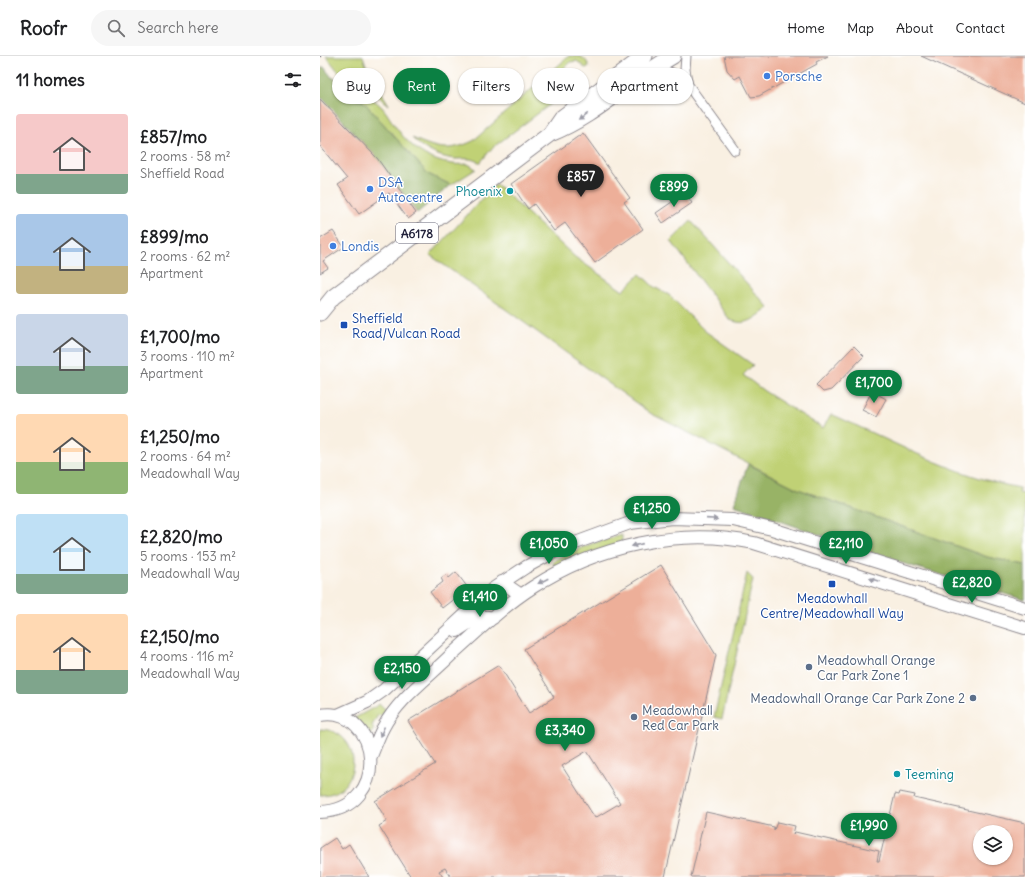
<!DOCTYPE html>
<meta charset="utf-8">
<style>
body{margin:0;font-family:Delius,sans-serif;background:#f6f6f6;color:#202124;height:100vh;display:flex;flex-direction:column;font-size:15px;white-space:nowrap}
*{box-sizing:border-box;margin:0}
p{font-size:13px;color:#757577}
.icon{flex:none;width:22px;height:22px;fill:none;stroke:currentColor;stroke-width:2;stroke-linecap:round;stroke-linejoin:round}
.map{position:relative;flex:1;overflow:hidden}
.side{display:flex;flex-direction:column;background:#fff;width:320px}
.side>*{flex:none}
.top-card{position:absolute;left:12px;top:12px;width:380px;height:36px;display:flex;gap:8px}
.buttons{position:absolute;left:653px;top:769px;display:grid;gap:8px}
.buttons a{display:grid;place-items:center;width:40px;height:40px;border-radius:50%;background:#fff;box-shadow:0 1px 3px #0004;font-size:20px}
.price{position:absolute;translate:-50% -34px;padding:0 9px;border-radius:14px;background:#0b8043;color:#fff;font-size:13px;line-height:26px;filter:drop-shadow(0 1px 2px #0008)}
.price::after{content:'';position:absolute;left:50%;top:24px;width:12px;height:9px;margin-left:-6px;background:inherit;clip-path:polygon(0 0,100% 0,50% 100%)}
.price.active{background:#222;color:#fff}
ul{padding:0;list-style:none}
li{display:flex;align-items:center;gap:12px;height:100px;padding:0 16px}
li span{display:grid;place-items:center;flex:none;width:112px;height:80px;border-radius:4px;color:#555}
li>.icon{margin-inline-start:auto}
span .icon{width:48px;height:48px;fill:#fffc;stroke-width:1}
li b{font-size:17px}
h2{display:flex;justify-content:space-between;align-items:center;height:48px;padding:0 16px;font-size:17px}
.chip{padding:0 14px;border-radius:18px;background:#fff;box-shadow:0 1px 3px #0004;font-size:14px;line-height:36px}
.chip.active{background:#0b8043;color:#fff}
header{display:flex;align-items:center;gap:24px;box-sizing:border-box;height:56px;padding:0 20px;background:#fff;border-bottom:1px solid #e0e0e0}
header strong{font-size:19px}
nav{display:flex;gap:22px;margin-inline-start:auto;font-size:14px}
.search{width:280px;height:36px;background:#f6f6f6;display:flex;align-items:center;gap:10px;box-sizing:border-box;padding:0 14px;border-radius:22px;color:#757577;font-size:15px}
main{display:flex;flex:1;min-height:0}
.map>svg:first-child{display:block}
.green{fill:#c0d174;stroke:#717a58}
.forest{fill:#98b366;stroke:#5d6a50}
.building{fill:#edaf99;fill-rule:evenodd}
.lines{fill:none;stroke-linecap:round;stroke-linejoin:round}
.minor-casing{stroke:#8e898e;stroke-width:11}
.tertiary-casing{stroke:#8e898e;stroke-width:14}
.primary-casing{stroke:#8e898e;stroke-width:17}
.minor{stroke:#fff;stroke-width:9}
.tertiary{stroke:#fff;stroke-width:12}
.primary{stroke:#fff;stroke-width:15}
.tram{stroke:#22223b;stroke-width:1}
.oneway{fill:#9c9ca7}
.shop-dot{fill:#3f7fe0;stroke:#fff;stroke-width:1.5}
.culture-dot{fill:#0f9aa8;stroke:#fff;stroke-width:1.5}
.transit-dot{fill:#1a4fb4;stroke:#fff;stroke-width:1.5}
.service-dot{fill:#5c6f8a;stroke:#fff;stroke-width:1.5}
.labels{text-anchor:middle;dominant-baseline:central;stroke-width:3;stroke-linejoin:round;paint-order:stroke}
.shield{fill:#fff;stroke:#646476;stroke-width:1}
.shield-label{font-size:12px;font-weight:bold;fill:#22223b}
.shop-label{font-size:13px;fill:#366cbe;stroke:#fff;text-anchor:start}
.culture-label{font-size:13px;fill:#0d838f;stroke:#fff;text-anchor:end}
.transit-label{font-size:13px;fill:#164399;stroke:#fff;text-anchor:start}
.service-label{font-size:13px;fill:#4e5e75;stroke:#fff;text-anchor:start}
</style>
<header>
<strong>Roofr</strong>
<div class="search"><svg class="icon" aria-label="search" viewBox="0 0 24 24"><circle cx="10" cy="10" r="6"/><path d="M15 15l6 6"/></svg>Search here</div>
<nav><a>Home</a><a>Map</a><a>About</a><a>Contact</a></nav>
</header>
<main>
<section class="side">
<h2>11 homes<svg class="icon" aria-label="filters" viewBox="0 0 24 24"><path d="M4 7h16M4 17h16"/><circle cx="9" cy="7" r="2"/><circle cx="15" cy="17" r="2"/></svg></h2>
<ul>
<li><span style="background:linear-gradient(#f6c9c9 75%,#7fa58c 0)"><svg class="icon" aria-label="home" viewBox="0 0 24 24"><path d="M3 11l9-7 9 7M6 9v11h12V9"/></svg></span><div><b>£857/mo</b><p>2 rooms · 58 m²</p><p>Sheffield Road</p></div></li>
<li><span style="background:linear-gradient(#a9c7e8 65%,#c2b280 0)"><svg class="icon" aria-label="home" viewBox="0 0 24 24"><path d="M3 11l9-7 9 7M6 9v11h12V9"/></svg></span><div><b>£899/mo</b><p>2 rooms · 62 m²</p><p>Apartment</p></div></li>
<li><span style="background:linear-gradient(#c9d6e8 65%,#7fa58c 0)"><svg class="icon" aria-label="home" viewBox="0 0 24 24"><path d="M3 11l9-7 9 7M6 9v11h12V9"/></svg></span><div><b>£1,700/mo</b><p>3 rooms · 110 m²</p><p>Apartment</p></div></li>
<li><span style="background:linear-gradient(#ffd9b3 60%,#8fb573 0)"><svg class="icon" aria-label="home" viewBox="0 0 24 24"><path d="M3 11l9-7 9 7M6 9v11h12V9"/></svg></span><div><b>£1,250/mo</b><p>2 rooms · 64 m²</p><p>Meadowhall Way</p></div></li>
<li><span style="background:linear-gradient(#bfe0f5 75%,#7fa58c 0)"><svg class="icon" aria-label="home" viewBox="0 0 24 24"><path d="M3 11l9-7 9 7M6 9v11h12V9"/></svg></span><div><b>£2,820/mo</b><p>5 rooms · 153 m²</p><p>Meadowhall Way</p></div></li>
<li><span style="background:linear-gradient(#ffd9b3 70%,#7fa58c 0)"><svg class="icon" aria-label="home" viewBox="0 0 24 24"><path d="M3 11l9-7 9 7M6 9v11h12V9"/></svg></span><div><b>£2,150/mo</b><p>4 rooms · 116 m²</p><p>Meadowhall Way</p></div></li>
</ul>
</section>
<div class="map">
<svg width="705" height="821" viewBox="0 0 705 821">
<rect width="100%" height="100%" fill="#fff"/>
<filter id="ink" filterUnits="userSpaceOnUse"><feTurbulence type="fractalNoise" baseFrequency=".025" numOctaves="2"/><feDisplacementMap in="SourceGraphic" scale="8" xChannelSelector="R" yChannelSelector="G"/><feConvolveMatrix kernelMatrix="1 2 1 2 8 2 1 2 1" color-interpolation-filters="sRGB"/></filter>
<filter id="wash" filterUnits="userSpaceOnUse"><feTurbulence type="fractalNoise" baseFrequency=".012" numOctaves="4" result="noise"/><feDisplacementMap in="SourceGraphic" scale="16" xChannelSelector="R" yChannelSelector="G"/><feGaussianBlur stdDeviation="0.9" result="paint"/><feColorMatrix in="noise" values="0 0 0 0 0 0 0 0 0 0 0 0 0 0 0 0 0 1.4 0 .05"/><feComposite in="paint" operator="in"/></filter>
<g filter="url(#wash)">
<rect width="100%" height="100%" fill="#f9f0e2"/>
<!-- green -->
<path class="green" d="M6,0H43L47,12L69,49L51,34L22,20Z
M249,0C259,0 266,0 269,11L265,12L257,5L250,6L244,12L245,22C251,28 257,26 264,23L172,92L160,107C150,101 146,103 135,103C118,101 104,94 92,82C115,92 128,97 153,85Z
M13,21C29,32 48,37 62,51C68,58 72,67 78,74C95,97 119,111 148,108L156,113L131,129L108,118L43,45H37L13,24Z
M176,128L255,201L303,235L320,218L334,231L349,239L385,275L433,309L423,319L444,335L503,372L511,358C572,385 634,420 700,432L699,437L705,438V509L667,501L478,433L330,357L110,199Z
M371,165L382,177L449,252C434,262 428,271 410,264L351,185Z
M302,479V485L294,490L235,511L233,506L251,496L273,487Z
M427,517L433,523L402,663L394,661Z
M60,648L66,654L61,660L58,659L52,670L54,672L50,681L33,663Z
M0,673C45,674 43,740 0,739Z"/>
<!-- forest -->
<path class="forest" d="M4,11C12,22 29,44 43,45L108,118L131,129L97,157L57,102L2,42L0,44V13Z
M428,408L478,433L667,501L705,509V544L575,505L414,449Z"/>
<g id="blocks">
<!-- building -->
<path class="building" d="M404,0H508L496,6L497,8L439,40L431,41L420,20L415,23L407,14Z
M601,0H705V47L643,19Z
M0,43L57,102L96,157L88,163L69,137L39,158L18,129L27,123L0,90Z
M263,77L310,142L304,146L323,173L275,207L245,167L234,175L214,148L208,153L191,128Z
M365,137L372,147L343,167L336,157Z
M13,175L24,191L3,205L8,212L0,217V183Z
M534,290L544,300L511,334L503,336L496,329Z
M552,335L566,343L556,361L542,354Z
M341,509L396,599L345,821H131L125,812L119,815L123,821H91L59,770L67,765L55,745L115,708L88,665L179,609L209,657L234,641L204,593ZM267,695L300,747L275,762L242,710Z
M136,516L148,532L122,552L110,536L123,526L121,522L127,518L129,522Z
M580,736L595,739L594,742L705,767V821H371L386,756L454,771V774L457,766L475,770L473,778L475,776L559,795L557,805H559L575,738L579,739ZM660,776H686V802H660Z
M15,782L22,793L29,788L49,821H0V792Z"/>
</g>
</g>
<g filter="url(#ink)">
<use href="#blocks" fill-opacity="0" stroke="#8e898e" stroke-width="1"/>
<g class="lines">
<defs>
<path id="minor" d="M334,11L352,17L368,29L365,14L366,0
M368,29L415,94"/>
<path id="tertiary" d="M182,526L201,539
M137,575C147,568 160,557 173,562
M0,659C62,649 72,754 0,756
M18,659L47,646L64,634L174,532L206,511L239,493L310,467L352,462L413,464L452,473L705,552
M51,700C55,691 58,681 63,672C78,643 108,622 131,599C157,576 183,550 213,531C276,490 360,471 434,487L705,572"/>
<path id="primary" d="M230,78L241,62L325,0
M0,257L13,241L230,78C274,61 311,24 353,0"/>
</defs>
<!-- minor casing -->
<use href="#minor" class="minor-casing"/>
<!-- tertiary casing -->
<use href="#tertiary" class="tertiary-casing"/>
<!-- primary casing -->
<use href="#primary" class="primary-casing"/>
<!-- minor -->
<use href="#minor" class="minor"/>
<!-- tertiary -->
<use href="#tertiary" class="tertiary"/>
<!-- primary -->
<use href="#primary" class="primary"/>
<!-- tram -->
<path class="tram" d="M0,1L1,0"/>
</g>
<!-- one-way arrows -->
<defs><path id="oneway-solid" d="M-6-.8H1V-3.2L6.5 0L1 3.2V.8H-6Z"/></defs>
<g class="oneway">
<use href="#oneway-solid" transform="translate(263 61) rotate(144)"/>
<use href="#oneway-solid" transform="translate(392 463) rotate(4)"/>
<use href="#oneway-solid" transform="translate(317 489) rotate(167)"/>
<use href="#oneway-solid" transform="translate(555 524) rotate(-162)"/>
<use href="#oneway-solid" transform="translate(223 525) rotate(153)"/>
<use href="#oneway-solid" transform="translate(62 676) rotate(114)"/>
</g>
</g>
<!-- markers -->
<g class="shop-dot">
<circle cx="447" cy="20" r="4"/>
<circle cx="50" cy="133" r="4"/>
<circle cx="13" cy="190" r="4"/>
</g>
<g class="culture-dot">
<circle cx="190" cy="135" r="4"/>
<circle cx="577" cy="718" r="4"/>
</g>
<g class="transit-dot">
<rect x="20" y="265" width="8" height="8" rx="2"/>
<rect x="508" y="524" width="8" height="8" rx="2"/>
</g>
<g class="service-dot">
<circle cx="489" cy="611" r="4"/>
<circle cx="653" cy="642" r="4"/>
<circle cx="314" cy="661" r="4"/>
</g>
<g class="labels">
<!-- shield labels -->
<rect class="shield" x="76" y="167" width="42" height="20" rx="3"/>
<g class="shield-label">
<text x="97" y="177">A6178</text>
</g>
<!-- shop labels -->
<g class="shop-label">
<text x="455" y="20">Porsche</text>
<text x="58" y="126">DSA<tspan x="58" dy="15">Autocentre</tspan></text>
<text x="21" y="190">Londis</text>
</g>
<!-- culture labels -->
<g class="culture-label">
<text x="182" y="135">Phoenix</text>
<text x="585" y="718" text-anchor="start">Teeming</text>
</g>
<!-- transit labels -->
<g class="transit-label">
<text x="32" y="262">Sheffield<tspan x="32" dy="15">Road/Vulcan Road</tspan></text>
<text x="512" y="542" text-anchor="middle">Meadowhall<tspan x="512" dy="15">Centre/Meadowhall Way</tspan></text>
</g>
<!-- service labels -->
<g class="service-label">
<text x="497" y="604">Meadowhall Orange<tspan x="497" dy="15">Car Park Zone 1</tspan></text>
<text x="645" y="642" text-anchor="end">Meadowhall Orange Car Park Zone 2</text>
<text x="322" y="654">Meadowhall<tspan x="322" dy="15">Red Car Park</tspan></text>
</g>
</g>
</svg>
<div class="buttons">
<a><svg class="icon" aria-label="layers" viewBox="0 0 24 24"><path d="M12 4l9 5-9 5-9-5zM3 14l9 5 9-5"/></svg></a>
</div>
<b class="price active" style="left:261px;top:142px">£857</b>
<b class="price" style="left:354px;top:152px">£899</b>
<b class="price" style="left:554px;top:348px">£1,700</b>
<b class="price" style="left:332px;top:474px">£1,250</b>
<b class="price" style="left:229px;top:509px">£1,050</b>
<b class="price" style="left:526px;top:509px">£2,110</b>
<b class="price" style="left:652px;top:548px">£2,820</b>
<b class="price" style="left:160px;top:562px">£1,410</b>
<b class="price" style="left:82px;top:634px">£2,150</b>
<b class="price" style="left:245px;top:696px">£3,340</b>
<b class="price" style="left:549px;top:791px">£1,990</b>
<div class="top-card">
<a class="chip">Buy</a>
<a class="chip active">Rent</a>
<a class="chip">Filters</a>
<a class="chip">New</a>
<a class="chip">Apartment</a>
</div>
</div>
</main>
